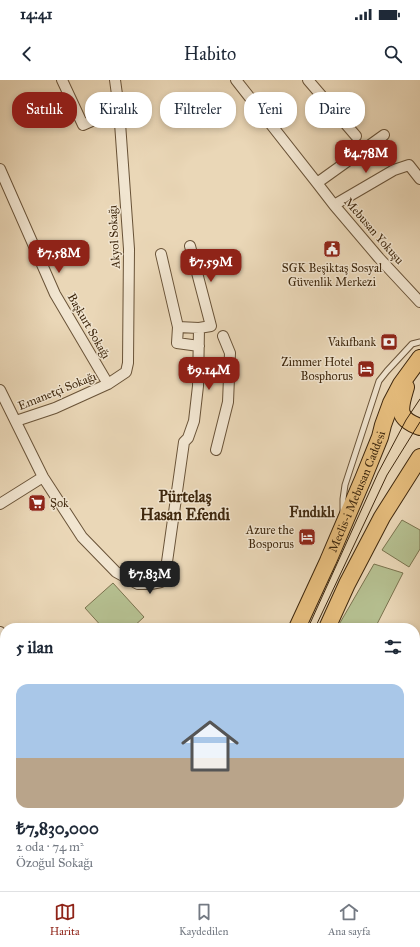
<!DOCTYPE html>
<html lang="tr">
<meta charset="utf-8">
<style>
body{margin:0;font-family:"IM FELL Great Primer",serif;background:#f6f6f7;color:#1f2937;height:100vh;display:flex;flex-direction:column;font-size:15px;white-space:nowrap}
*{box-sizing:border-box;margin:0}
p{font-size:13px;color:#747a83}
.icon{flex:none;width:22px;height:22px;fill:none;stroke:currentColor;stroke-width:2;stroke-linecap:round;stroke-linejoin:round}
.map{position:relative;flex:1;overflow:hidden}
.side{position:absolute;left:0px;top:543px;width:420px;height:268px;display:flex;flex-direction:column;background:#fff;border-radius:16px 16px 0 0;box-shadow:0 2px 6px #0003}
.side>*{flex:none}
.banner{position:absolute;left:12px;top:12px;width:396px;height:36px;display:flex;gap:8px}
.price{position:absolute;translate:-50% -34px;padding:0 9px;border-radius:8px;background:#8f2418;color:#fff;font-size:13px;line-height:26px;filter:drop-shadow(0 1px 2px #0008)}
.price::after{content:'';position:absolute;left:50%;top:24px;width:12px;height:9px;margin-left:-6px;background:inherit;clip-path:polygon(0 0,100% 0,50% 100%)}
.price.active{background:#222;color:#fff}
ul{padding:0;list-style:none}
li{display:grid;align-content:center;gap:8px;height:212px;padding:0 16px}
li span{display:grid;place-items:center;height:124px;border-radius:12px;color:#555}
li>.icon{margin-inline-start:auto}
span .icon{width:72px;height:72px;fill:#fffc;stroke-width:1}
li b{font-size:17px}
h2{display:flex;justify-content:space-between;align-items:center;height:48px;padding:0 16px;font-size:17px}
.tag{padding:0 14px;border-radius:16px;background:#fff;box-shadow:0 2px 6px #0003;font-size:14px;line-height:36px}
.tag.active{background:#8f2418;color:#fff}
.status{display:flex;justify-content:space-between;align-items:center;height:28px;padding:0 20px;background:#fff;direction:ltr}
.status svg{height:11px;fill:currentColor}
header{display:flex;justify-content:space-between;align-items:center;height:52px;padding:0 16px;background:#fff;font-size:18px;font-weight:600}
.tab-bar{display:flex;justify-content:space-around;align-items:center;height:56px;border-top:1px solid #e0e1e3;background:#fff;font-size:11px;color:#747a83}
.tab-bar a{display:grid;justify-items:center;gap:2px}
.tab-bar .active{color:#8f2418}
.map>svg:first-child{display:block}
.green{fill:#b5bf90;stroke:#7a734e}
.water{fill:#98baaa;stroke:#747f6b}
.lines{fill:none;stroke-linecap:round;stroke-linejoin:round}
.service-casing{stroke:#695338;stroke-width:7}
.minor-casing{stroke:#695338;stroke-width:12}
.primary-casing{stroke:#3e270d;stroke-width:18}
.service{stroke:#f1e5d0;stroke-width:5}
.minor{stroke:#f1e5d0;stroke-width:10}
.primary{stroke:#e5bc7c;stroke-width:16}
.tram{stroke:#3e270d;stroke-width:1}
.labels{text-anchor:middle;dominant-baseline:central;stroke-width:3;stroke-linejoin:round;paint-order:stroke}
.street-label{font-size:12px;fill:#3e270d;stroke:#f1e5d0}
.poi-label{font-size:12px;fill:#3e270d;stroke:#f1e5d0;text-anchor:end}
.quarter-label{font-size:14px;font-weight:bold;fill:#3e270d;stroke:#f1e5d0}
.district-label{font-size:16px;font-weight:bold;fill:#3e270d;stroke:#f1e5d0}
</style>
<div class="status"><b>14:41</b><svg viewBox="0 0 49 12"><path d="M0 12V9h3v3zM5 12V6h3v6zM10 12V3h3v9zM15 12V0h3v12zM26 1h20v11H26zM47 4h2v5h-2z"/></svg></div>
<header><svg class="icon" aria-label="back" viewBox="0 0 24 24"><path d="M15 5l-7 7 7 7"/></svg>Habito<svg class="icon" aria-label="search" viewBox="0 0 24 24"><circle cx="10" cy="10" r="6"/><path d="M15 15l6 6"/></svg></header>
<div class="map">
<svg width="420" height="811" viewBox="0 0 420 811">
<rect width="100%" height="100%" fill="#ead7b7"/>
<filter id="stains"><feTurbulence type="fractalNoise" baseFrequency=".005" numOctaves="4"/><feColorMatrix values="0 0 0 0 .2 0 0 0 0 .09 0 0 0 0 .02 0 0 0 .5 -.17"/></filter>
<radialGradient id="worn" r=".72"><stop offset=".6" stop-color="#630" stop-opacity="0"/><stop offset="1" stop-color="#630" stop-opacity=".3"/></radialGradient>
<!-- green -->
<path class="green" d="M402,440L420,450V469L409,487L382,470Z
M374,484L403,493L375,548H337Z
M113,503L144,537L132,548H103L85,528Z"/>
<!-- water -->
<path class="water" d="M420,694V811H354L357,806H415V703Z"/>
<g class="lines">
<defs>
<path id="service" d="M343,433V419L345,405L379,301L387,291L412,264L420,262
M160,806L163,811
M119,811L128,806
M171,811L173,806
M198,811L200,806
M204,811L206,806"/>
<path id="minor" d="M62,0L83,45L119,29
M236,0L317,103L334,125L379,178L420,222
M308,0L356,56
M0,89L55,214L108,304
M317,103L384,55
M334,125L394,90L409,85L420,99
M161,174L178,247L177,263L199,266
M178,247L199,248L211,246L190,166
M0,310L43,397L82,457L116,492L138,504H151L161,502L165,496L184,362L188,358L194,341L198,306L199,248
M16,341L55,328L108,304L126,292L128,283L129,169L119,29L115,0
M216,370L228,322L230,273L223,256
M0,424L43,397
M0,552L5,559
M0,572H5
M0,622H5"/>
<g id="primary">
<path d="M406,307C400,328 395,338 420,347"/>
<path id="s1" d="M297,548L328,481L363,399L380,357L383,345L391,323L401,304L420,278"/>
<path d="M327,548L347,504L382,437L420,377"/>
<path d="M15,811L26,806"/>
<path d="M79,811L88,806"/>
<path d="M107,811L113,806"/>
</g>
</defs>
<!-- service casing -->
<use href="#service" class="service-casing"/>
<!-- minor casing -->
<use href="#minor" class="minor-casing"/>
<!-- primary casing -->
<use href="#primary" class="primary-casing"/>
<!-- service -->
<use href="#service" class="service"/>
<!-- minor -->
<use href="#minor" class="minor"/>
<!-- primary -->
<use href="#primary" class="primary"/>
<!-- tram -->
<path class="tram" d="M308,548L378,393L406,340L420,319
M315,548L387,395L420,342
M40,811L51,806
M57,811L68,806"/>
</g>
<!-- icons -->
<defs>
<symbol id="civic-square" viewBox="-11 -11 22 22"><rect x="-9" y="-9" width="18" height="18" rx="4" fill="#8f2418" stroke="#f1e5d0"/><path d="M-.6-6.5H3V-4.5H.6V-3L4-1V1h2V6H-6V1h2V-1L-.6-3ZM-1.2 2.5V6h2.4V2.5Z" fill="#fff"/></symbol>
<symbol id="bank-square" viewBox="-11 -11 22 22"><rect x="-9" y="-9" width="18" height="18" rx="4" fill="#8f2418" stroke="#f1e5d0"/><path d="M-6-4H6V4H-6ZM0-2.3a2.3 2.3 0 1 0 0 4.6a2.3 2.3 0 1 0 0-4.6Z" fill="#fff"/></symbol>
<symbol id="hotel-square" viewBox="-11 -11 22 22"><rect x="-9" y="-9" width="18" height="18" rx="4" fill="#8f2418" stroke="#f1e5d0"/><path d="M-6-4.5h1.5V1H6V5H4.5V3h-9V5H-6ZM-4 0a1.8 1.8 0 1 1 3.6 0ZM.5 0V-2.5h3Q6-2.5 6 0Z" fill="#fff"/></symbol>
<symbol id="supermarket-square" viewBox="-11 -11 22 22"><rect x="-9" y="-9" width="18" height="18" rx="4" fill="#8f2418" stroke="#f1e5d0"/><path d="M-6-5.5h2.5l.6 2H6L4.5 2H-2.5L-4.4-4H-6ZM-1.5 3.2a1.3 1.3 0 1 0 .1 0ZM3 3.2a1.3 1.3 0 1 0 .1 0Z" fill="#fff"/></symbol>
</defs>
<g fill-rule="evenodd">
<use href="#civic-square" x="322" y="159" width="20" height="20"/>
<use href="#bank-square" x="379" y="252" width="20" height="20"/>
<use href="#hotel-square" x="356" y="279" width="20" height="20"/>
<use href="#supermarket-square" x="27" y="413" width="20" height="20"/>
<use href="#hotel-square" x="297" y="447" width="20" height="20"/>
</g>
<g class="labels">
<!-- street labels -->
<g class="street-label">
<text transform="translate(374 151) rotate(49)">Mebusan Yokuşu</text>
<text transform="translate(114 157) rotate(-93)">Akyol Sokağı</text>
<text transform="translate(89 246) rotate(60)">Başkurt Sokağı</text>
<text transform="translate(57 311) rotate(-22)">Emanetçi Sokağı</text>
<text stroke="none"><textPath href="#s1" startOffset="149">Meclis-i Mebusan Caddesi</textPath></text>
</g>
<!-- poi labels -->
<g class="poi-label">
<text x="332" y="188" text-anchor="middle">SGK Beşiktaş Sosyal<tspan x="332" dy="14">Güvenlik Merkezi</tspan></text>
<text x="376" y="262">Vakıfbank</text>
<text x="353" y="282">Zimmer Hotel<tspan x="353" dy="14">Bosphorus</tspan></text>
<text x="50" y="423" text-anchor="start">Şok</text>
<text x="294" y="450">Azure the<tspan x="294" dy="14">Bosporus</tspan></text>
</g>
<!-- quarter labels -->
<g class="quarter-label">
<text x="312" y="432">Fındıklı</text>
</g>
<!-- district labels -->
<g class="district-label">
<text x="185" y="416">Pürtelaş<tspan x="185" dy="18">Hasan Efendi</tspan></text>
</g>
</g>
<rect width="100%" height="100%" filter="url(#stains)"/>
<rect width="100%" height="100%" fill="url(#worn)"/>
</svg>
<b class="price" style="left:366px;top:94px">₺4.78M</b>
<b class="price" style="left:59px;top:194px">₺7.58M</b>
<b class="price" style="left:211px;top:203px">₺7.59M</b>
<b class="price" style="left:209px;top:311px">₺9.14M</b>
<b class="price active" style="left:150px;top:515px">₺7.83M</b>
<div class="banner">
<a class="tag active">Satılık</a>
<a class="tag">Kiralık</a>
<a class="tag">Filtreler</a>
<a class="tag">Yeni</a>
<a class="tag">Daire</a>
</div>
<section class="side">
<h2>5 ilan<svg class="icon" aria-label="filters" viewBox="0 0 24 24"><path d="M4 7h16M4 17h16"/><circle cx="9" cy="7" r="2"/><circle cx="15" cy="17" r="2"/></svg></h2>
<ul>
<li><span style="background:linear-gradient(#a9c7e8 60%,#b9a48a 0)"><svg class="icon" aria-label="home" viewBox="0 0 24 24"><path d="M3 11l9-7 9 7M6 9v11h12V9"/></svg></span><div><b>₺7,830,000</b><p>2 oda · 74 m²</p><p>Özoğul Sokağı</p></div></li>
</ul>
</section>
</div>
<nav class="tab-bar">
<a class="active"><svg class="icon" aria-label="map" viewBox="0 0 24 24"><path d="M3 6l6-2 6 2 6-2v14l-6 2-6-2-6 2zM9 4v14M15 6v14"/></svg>Harita</a>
<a><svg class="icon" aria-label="saved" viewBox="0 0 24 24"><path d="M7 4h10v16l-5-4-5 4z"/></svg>Kaydedilen</a>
<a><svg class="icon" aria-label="home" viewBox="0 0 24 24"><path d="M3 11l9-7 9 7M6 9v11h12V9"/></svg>Ana sayfa</a>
</nav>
